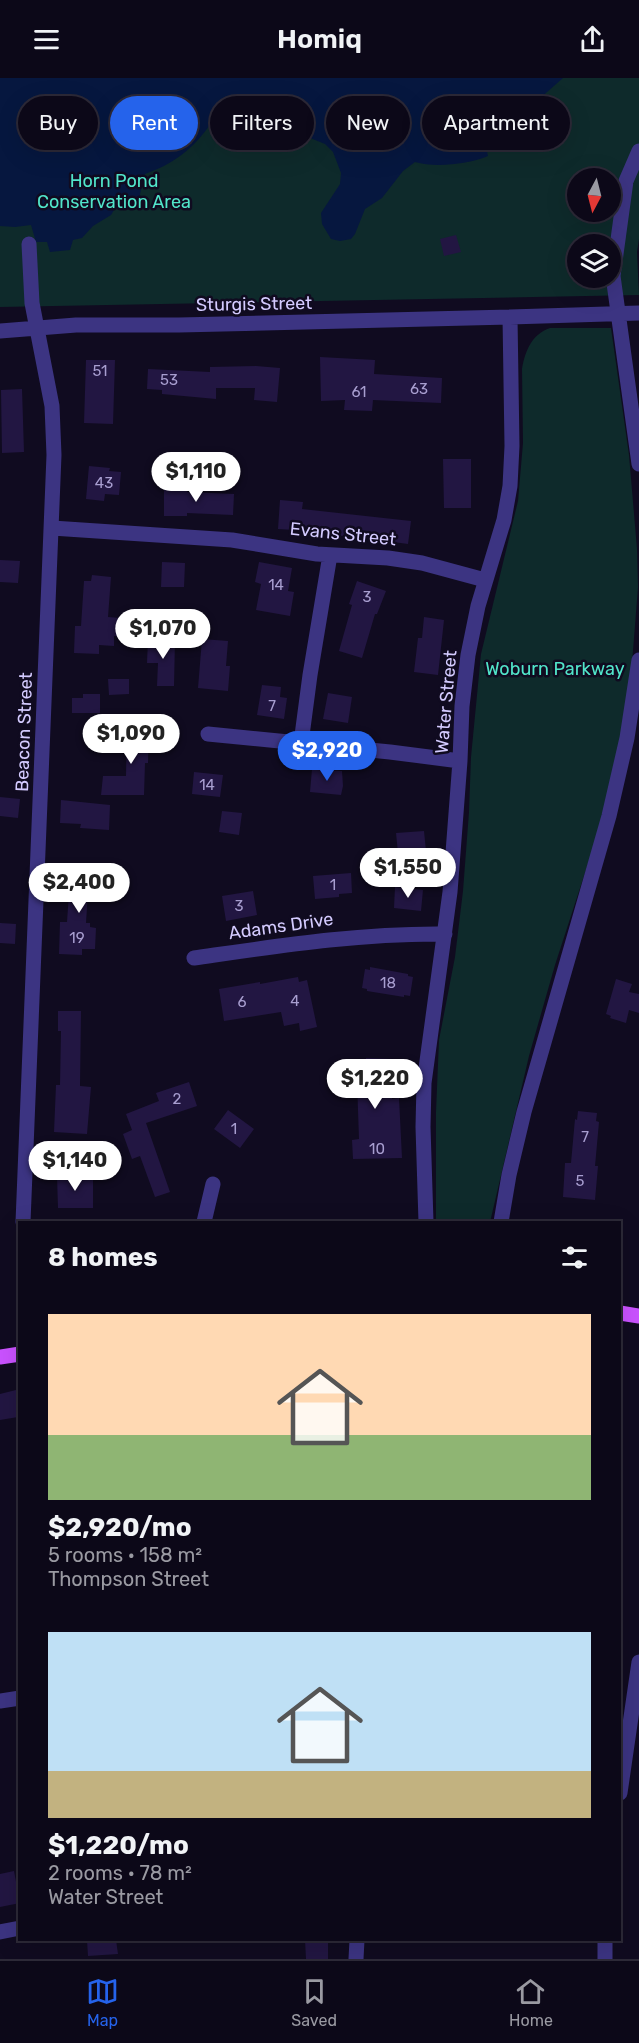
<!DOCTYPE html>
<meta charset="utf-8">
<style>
body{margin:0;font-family:Rubik,sans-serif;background:#151121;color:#f1f3f6;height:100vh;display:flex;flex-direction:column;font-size:22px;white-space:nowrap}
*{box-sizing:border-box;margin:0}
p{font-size:20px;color:#9a9aa2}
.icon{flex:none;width:33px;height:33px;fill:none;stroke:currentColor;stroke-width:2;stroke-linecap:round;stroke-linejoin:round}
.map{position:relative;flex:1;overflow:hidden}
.panel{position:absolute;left:18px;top:1143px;width:603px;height:720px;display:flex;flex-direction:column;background:#0c0818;border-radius:0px;box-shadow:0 6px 24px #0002,0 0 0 2px #2c2937}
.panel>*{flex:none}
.hud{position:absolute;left:18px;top:18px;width:603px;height:54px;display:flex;gap:12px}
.needle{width:39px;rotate:187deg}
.tools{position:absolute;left:567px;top:90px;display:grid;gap:12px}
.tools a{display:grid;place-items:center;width:54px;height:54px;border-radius:50%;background:#0c0818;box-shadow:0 6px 24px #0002,0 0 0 2px #2c2937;font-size:30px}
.price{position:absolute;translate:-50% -51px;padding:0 14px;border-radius:21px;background:#fff;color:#222;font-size:20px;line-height:39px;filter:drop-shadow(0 2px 3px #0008)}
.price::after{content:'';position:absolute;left:50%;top:36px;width:18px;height:14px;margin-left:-9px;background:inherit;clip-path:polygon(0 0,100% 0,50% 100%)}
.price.current{background:#2563eb;color:#fff}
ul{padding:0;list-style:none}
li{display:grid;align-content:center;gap:12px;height:318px;padding:0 30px}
li span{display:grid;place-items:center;height:186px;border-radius:0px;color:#555}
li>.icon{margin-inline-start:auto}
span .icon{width:108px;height:108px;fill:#fffc;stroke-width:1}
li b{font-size:26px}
h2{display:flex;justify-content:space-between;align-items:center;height:72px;padding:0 30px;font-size:26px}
.tag{padding:0 21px;border-radius:27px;background:#0c0818;box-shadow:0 6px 24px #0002,0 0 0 2px #2c2937;font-size:21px;line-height:54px}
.tag.current{background:#2563eb;color:#fff}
header{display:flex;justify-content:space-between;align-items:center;height:78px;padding:0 30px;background:#0c0818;font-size:27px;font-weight:600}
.tab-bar{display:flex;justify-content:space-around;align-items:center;height:84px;border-top:2px solid #2c2937;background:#0c0818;font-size:16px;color:#9a9aa2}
.tab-bar a{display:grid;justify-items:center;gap:3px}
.tab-bar .current{color:#2563eb}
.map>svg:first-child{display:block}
.green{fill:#0e2a2b;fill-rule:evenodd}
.water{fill:#06173f}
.building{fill:#221642}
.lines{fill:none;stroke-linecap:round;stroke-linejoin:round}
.street{stroke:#3c3482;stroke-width:15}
.primary{stroke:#ca52ff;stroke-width:15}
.labels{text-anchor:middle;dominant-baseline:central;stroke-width:5;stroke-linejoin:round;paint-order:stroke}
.number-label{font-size:15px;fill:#a89ed0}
.park-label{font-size:18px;fill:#51e5ca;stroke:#100b20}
.street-label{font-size:18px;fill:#d4cbff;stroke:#100b20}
</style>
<header><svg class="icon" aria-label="menu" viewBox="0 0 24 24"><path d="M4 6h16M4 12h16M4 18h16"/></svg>Homiq<svg class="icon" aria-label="share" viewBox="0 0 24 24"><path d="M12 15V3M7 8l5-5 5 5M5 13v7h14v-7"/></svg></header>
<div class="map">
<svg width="639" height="1881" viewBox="0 0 639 1881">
<rect width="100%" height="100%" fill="#100b20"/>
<!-- green -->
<path class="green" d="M0,0H639V161L637,174L639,217L0,229ZM578,100H610V134H578ZM578,166H610V200H578Z
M550,250H611L629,377L637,471L638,509L631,598L618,678L594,767L555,887L529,978L491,1140L490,1144H436V1034L439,962L455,879L463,813L469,734L471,679L481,576L518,423L523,365L522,291C525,273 532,256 550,250Z"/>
<!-- water -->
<path class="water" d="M0,0H563L513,44L484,39L483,53L488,78C469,86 435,90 415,84L403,93L382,120L365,131L355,156L351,161L340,163L331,161L322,146L321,135L340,106L341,95L333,74L325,66L283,49L260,47L209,48C192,72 173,86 145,96L140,116L141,124L138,127H117L111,137L93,148L82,160L73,162L70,172L50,174L47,164H36L31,147L15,149L0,148Z"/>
<!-- building -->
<path class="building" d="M456,157L461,174L444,178L440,161Z
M320,279L375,282L374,296L442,300L441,325L373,322L372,333L344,332L345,322L321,323Z
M86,282H115L113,346L84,345Z
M256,288L280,290L277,324L254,322L255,310H216V321L162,316V312L147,311L148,291L210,294V289Z
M22,311L24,374L2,375L1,312Z
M443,381H471V430H444Z
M89,388L110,390L109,393L121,394L119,417L105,416L104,423L86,421Z
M164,410H187V414L234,416L233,437L187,435V438H164Z
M280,422L303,424L302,431L411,443L408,466L357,459L326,457L327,454L278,451Z
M0,482L20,483L18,505L0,504Z
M162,484L185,485L184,509H161Z
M259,484L292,490L288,513L294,514L290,538L256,532L261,506L255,504Z
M92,497L111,499L108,539L133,541L131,560L114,558V568L99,567V576L74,575L75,548H81L84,503H91Z
M357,503L386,513L377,536H375L362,580L339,573L352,527L349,526Z
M424,539L444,542L438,597L414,594L418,560H422Z
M148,561L175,562L174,608H157L158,585H147Z
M202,561L228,563L226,588H230L228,613L198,610Z
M108,601H129V616L109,617Z
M262,607L281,609L280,619L287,620L284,641L257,637Z
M328,615L352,619L348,645L323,641Z
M83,616H100V635H72V620H83Z
M127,647L149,648L148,685H145L144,717H101L103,698H126Z
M312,691L342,693L343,708L341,717L310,714Z
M194,694L223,697L220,719L192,716Z
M0,719L20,721L18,740L0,738Z
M61,722L110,727L109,752L80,750L81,746L60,745Z
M222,733L242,735L239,757L219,754Z
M424,753L426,773L398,775L396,755Z
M67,794L102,796L101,814L88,813L86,845H90V849L96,850L95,871H82V877L59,876L60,844H67L69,815H66Z
M351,795L352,815L339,816V819L315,821L313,798Z
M395,809L423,812L421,833L394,830Z
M253,813L257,837L226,843L222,818Z
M0,845L16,846L15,866L0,865Z
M370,889L408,896V898L413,899L410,918L404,917V919L367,913V911L362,910L365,891L370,892Z
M298,899L299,904L307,902L317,949L300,953L299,945L284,948L281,934L224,943L219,911L260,904V906Z
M616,901L632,906L629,914L639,916V935L629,932L626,945L610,940L611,938L606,936Z
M58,933H81L80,1008L91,1009L87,1056L54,1054L56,1007H60L61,953H58Z
M366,980L393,981L392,1021L399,1020L402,1080L353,1081L352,1062L359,1061L357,1003L333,1000L335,986L365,990Z
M189,1004L197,1028L146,1045L170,1114L155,1119L140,1078L132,1081L123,1056L132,1052L126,1036L159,1023L156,1015Z
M228,1032L254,1051L240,1070L214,1051Z
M578,1033L597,1035L596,1043L599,1044L595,1088H598L595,1122L563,1119L565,1085H571L575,1041L577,1042Z
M74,1097V1100H93V1130H58L57,1098Z
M16,1312L19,1326L16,1327L18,1339L0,1342V1316Z
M14,1793L20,1825L0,1829V1796Z
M87,1862H116L118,1876L88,1878Z
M305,1862H328V1881H306Z"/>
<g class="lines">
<!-- street -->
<path class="street" d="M639,73L626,103L613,198L639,386
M0,253L76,247H179L510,239
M52,450L232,462L317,476L388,480L422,485L485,502
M208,656L390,674L460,683
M301,665L310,597L330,477
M194,880C278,868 360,855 445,856
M23,1144L54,377L52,328L32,225L29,166
M204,1144L213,1106
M426,1144L423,1049L424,1005L450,814L460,683L462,628L468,577L478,528L504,442L510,408L512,368L510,239L639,235
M501,1144L509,1097L524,1034L609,738L627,660L639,582
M0,1623L20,1620
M620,1715L639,1584
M0,1854L20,1850
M605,1862V1881
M356,1881L357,1862"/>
<!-- primary -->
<path class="primary" d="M620,1235L639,1238
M0,1279L20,1276"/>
</g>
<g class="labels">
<!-- number labels -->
<g class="number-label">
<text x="100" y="293">51</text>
<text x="169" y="302">53</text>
<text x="419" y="311">63</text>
<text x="359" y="314">61</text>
<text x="104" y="405">43</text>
<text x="276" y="507">14</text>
<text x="367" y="519">3</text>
<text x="272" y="628">7</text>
<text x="207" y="707">14</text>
<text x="333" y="807">1</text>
<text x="239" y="828">3</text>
<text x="77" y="860">19</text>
<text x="388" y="905">18</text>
<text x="295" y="923">4</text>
<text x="242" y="924">6</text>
<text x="177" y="1021">2</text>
<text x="234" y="1051">1</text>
<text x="585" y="1059">7</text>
<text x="377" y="1071">10</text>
<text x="580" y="1103">5</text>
</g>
<!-- park labels -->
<g class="park-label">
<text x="114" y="103">Horn Pond<tspan x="114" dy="21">Conservation Area</tspan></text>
<text x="555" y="591">Woburn Parkway</text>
</g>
<!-- street labels -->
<g class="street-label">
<text transform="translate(254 226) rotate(-1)">Sturgis Street</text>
<text transform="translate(343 456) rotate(6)">Evans Street</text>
<text transform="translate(446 624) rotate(-85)">Water Street</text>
<text transform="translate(24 654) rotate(-88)">Beacon Street</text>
<text transform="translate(281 848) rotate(-8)">Adams Drive</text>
</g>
</g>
</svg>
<div class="tools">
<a><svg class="needle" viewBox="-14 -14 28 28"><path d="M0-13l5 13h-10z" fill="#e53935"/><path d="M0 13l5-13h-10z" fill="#9a9aa2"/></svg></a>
<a><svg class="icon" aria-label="layers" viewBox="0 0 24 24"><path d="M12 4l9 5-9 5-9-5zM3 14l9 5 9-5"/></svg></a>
</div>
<b class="price" style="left:196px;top:425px">$1,110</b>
<b class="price" style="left:163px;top:582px">$1,070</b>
<b class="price" style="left:131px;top:687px">$1,090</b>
<b class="price current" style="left:327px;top:704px">$2,920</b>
<b class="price" style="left:408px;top:821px">$1,550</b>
<b class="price" style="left:79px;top:836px">$2,400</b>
<b class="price" style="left:375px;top:1032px">$1,220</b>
<b class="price" style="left:75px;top:1114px">$1,140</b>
<div class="hud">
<a class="tag">Buy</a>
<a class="tag current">Rent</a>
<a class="tag">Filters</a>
<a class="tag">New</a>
<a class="tag">Apartment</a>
</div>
<section class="panel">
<h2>8 homes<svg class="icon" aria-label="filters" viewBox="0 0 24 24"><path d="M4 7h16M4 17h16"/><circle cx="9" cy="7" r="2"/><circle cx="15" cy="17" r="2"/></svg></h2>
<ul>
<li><span style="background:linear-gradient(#ffd9b3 65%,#8fb573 0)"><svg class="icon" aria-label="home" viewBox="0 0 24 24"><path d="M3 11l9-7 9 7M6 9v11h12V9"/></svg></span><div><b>$2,920/mo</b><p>5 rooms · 158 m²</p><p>Thompson Street</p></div></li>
<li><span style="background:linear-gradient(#bfe0f5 75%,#c2b280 0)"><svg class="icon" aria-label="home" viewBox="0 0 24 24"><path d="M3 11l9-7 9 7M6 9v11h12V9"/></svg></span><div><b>$1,220/mo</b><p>2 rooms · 78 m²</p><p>Water Street</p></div></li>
</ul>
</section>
</div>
<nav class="tab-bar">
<a class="current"><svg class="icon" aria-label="map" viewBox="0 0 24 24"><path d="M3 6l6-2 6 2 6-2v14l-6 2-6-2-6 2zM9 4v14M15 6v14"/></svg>Map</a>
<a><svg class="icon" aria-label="saved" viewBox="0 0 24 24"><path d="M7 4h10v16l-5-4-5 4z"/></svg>Saved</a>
<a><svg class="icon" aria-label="home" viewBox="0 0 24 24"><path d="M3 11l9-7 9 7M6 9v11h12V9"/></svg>Home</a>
</nav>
